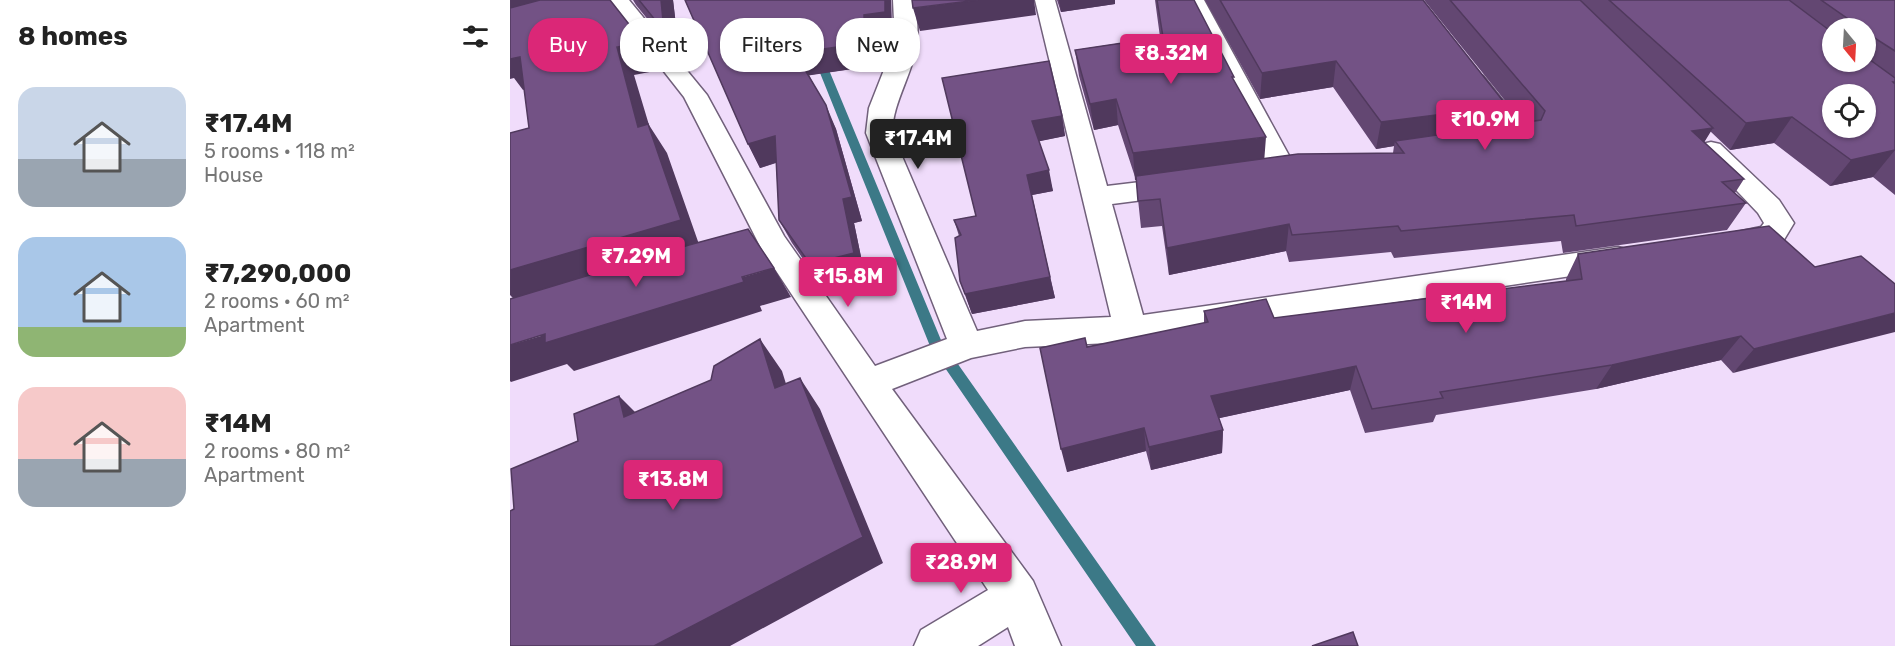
<!DOCTYPE html>
<meta charset="utf-8">
<style>
body{margin:0;font-family:Rubik,sans-serif;background:#f2f2f2;color:#222;height:100vh;display:flex;flex-direction:column;font-size:22px;white-space:nowrap}
*{box-sizing:border-box;margin:0}
p{font-size:20px;color:#767676}
.icon{flex:none;width:33px;height:33px;fill:none;stroke:currentColor;stroke-width:2;stroke-linecap:round;stroke-linejoin:round}
.map{position:relative;flex:1;overflow:hidden}
.details{display:flex;flex-direction:column;background:#fff;width:510px}
.details>*{flex:none}
.hud{position:absolute;left:18px;top:18px;width:570px;height:54px;display:flex;gap:12px}
.needle{width:39px;rotate:162deg}
.fabs{position:absolute;left:1312px;top:18px;display:grid;gap:12px}
.fabs a{display:grid;place-items:center;width:54px;height:54px;border-radius:50%;background:#fff;box-shadow:0 2px 4px #0004;font-size:30px}
.price{position:absolute;translate:-50% -51px;padding:0 14px;border-radius:6px;background:#db2777;color:#fff;font-size:20px;line-height:39px;filter:drop-shadow(0 2px 3px #0008)}
.price::after{content:'';position:absolute;left:50%;top:36px;width:18px;height:14px;margin-left:-9px;background:inherit;clip-path:polygon(0 0,100% 0,50% 100%)}
.price.selected{background:#222;color:#fff}
ul{padding:0;list-style:none}
li{display:flex;align-items:center;gap:18px;height:150px;padding:0 18px}
li span{display:grid;place-items:center;flex:none;width:168px;height:120px;border-radius:18px;color:#555}
li>.icon{margin-inline-start:auto}
span .icon{width:72px;height:72px;fill:#fffc;stroke-width:1}
li b{font-size:26px}
h2{display:flex;justify-content:space-between;align-items:center;height:72px;padding:0 18px;font-size:26px}
.pill{padding:0 21px;border-radius:24px;background:#fff;box-shadow:0 2px 4px #0004;font-size:21px;line-height:54px}
.pill.selected{background:#db2777;color:#fff}
main{display:flex;flex:1;min-height:0}
.map>svg:first-child{display:block}
.lines{fill:none;stroke-linecap:round;stroke-linejoin:round}
.stream{fill:#3c7987;fill-rule:evenodd}
.minor-casing{stroke:#71607b;stroke-width:3}
.minor{fill:#fff;fill-rule:evenodd}
.wall{fill:#634772;fill-rule:evenodd}
.shaded-wall{fill:#50395d}
.building{fill:#735285;stroke:#50395d;stroke-width:1.5;fill-rule:evenodd}
</style>
<main>
<section class="details">
<h2>8 homes<svg class="icon" aria-label="filters" viewBox="0 0 24 24"><path d="M4 7h16M4 17h16"/><circle cx="9" cy="7" r="2"/><circle cx="15" cy="17" r="2"/></svg></h2>
<ul>
<li><span style="background:linear-gradient(#c9d6e8 60%,#9aa5b1 0)"><svg class="icon" aria-label="home" viewBox="0 0 24 24"><path d="M3 11l9-7 9 7M6 9v11h12V9"/></svg></span><div><b>₹17.4M</b><p>5 rooms · 118 m²</p><p>House</p></div></li>
<li><span style="background:linear-gradient(#a9c7e8 75%,#8fb573 0)"><svg class="icon" aria-label="home" viewBox="0 0 24 24"><path d="M3 11l9-7 9 7M6 9v11h12V9"/></svg></span><div><b>₹7,290,000</b><p>2 rooms · 60 m²</p><p>Apartment</p></div></li>
<li><span style="background:linear-gradient(#f6c9c9 60%,#9aa5b1 0)"><svg class="icon" aria-label="home" viewBox="0 0 24 24"><path d="M3 11l9-7 9 7M6 9v11h12V9"/></svg></span><div><b>₹14M</b><p>2 rooms · 80 m²</p><p>Apartment</p></div></li>
</ul>
</section>
<div class="map">
<svg width="1385" height="646" viewBox="0 0 1385 646">
<rect width="100%" height="100%" fill="#f0dcfb"/>
<g class="lines">
<!-- stream -->
<path class="stream" d="M206,22L210,25L209,27L182,33L177,30Z
M309,55L314,58L431,340L646,646H626L420,346L304,58Z"/>
<defs>
<path id="minor" d="M98,0H119L197,95L274,236L365,366L437,339L356,133L359,108L385,42L383,0H403C406,14 409,28 407,42C403,75 383,100 382,133L467,331L515,321L601,317L525,0H545L597,186L672,177L682,180L686,186L682,192L672,195L602,204L633,315L1108,247L1119,250L1123,258L1119,266L1108,269L620,342L515,347L461,358L382,389L523,581L551,646H505L498,627L468,646H404L411,630L478,590L251,248L174,97Z
M674,0H694L788,172L784,178L774,181L764,178L760,172Z
M965,74L973,76L1019,133L1023,139L1019,145L1010,147L1001,145L953,81L957,76Z
M1201,142L1210,144L1269,200L1284,223L1272,243L1224,252L1213,249L1209,242L1213,235L1251,227L1254,223L1248,213L1188,150L1192,144Z"/>
</defs>
<!-- minor casing -->
<use href="#minor" class="minor-casing"/>
<!-- minor -->
<use href="#minor" class="minor"/>
</g>
<!-- wall -->
<path class="wall" d="M123,0H163L170,59L126,5Z
M175,0H381L382,34L362,37L363,66L299,75L326,129L352,221L344,223L355,276L313,288L282,243L269,220L266,163L250,168L238,144Z
M547,0H605V4L551,12Z
M645,0H684L724,82L754,159L883,153L884,146L866,149L823,87L750,99L695,0H913L997,106L990,126L1013,123L914,0H1385V195L1363,177L1320,186L1264,143L1220,150L1200,131L1194,142L1234,179L1225,193L1236,203L1217,230L1053,253L1051,241L884,258L881,252L779,262L776,251L659,275L652,226L631,228L626,180L608,125L584,130L569,76L565,50L650,37ZM1323,28H1356V62H1323Z
M432,78L552,116L555,136L529,141L543,191L522,195L545,298L462,314L450,281L449,236L444,220L466,216Z
M1068,254L1305,267L1351,256L1223,373L1211,360L1086,389L926,415L923,422L855,433L840,390L709,418L713,430L712,453L641,470L636,451L557,472L577,347L694,323V311L764,318L1056,281V279Z"/>
<!-- shaded-wall -->
<path class="shaded-wall" d="M0,0H83L0,22Z
M151,0H163L170,59L154,31Z
M375,0H381L382,34L362,37L363,66L295,76L285,53L354,15Z
M468,0H524L526,15L410,31L403,8Z
M549,0H605V4L551,12Z
M133,42L150,70L124,75L139,125L157,153L191,250L10,305L0,295V259L128,127L107,47Z
M10,57L31,85L13,90L4,78L0,79V59Z
M826,61L823,87L750,99L752,73Z
M606,99L608,125L584,130L580,104Z
M316,105L326,129L352,221L344,223L355,276L313,288L300,264Z
M997,106L988,132L885,141L884,146L866,149L871,122Z
M552,116L555,136L526,142L522,121Z
M1282,117L1264,143L1220,150L1236,123Z
M1203,128L1187,154L1182,131Z
M265,136L277,159L250,168L238,144Z
M756,137L754,163L625,180L623,153Z
M1385,150L1363,177L1320,186L1341,160Z
M539,170L543,191L522,195L517,175Z
M779,224L776,251L659,275L657,248Z
M264,268L281,297L250,306L252,311L64,371L57,364L1,382L0,381V345Z
M540,277L545,298L462,314L455,294Z
M1385,313V332L1223,373L1244,349Z
M1231,336L1211,360L1086,389L1102,365Z
M250,339L272,371L287,419L265,388Z
M846,366L840,390L701,420V396Z
M290,378L310,409L373,563L220,646H144Z
M109,396L140,427L114,417Z
M634,428L636,451L557,472L551,449Z
M713,430L712,453L641,470L639,447Z"/>
<!-- building -->
<path class="building" d="M30,0H100L133,42L107,47L128,127L138,124L171,220L0,270V133L19,128L10,57L0,59V8Z
M129,0H151L154,31Z
M175,0H375V12L354,15L355,43L285,53L316,105L342,197L333,199L344,253L300,264L269,220L265,136L238,144Z
M402,0H468L403,8Z
M647,0H684L724,77H722L756,137L623,153L606,99L580,104L565,50L653,37Z
M710,0H913L997,106L871,122L826,61L752,73Z
M940,0H1070L1203,128L1182,131L1234,179L1212,182L1236,203L1066,226L1064,215L891,231L888,226L782,235L779,224L657,248L650,199L628,201L626,176L788,154L894,153L885,141L1031,120L1035,111Z
M1099,0H1279L1323,33V62H1356V57L1385,78V82H1383L1385,84V150L1341,160L1282,117L1236,123ZM1323,94H1356V128H1323Z
M1311,0H1385V51L1360,35H1356V28H1342L1341,21Z
M539,61L552,116L522,121L539,170L517,175L540,277L455,294L450,281L445,238L451,235L444,220L466,216L432,78Z
M1259,226L1305,267L1351,256L1385,284V313L1244,349L1231,336L1102,365L930,392L933,398L862,409L846,366L701,396L713,430L639,447L634,428L551,449L530,348L575,338L577,347L698,322L694,311L756,299L764,318L1072,279L1068,254Z
M238,229L264,268L232,277L234,282L35,343V334L0,345V299L179,245Z
M250,339L265,388L290,378L353,537L144,646H0V511L4,509L1,469L68,441L64,414L109,396L114,417L201,380L204,366Z
M843,632L848,646H802Z"/>
</svg>
<div class="fabs">
<a><svg class="needle" viewBox="-14 -14 28 28"><path d="M0-13l5 13h-10z" fill="#e53935"/><path d="M0 13l5-13h-10z" fill="#767676"/></svg></a>
<a><svg class="icon" aria-label="locate" viewBox="0 0 24 24"><circle cx="12" cy="12" r="6"/><path d="M12 2v4M12 18v4M2 12h4M18 12h4"/></svg></a>
</div>
<b class="price" style="left:661px;top:85px">₹8.32M</b>
<b class="price" style="left:975px;top:151px">₹10.9M</b>
<b class="price selected" style="left:408px;top:170px">₹17.4M</b>
<b class="price" style="left:126px;top:288px">₹7.29M</b>
<b class="price" style="left:338px;top:308px">₹15.8M</b>
<b class="price" style="left:956px;top:334px">₹14M</b>
<b class="price" style="left:163px;top:511px">₹13.8M</b>
<b class="price" style="left:451px;top:594px">₹28.9M</b>
<div class="hud">
<a class="pill selected">Buy</a>
<a class="pill">Rent</a>
<a class="pill">Filters</a>
<a class="pill">New</a>
</div>
</div>
</main>
